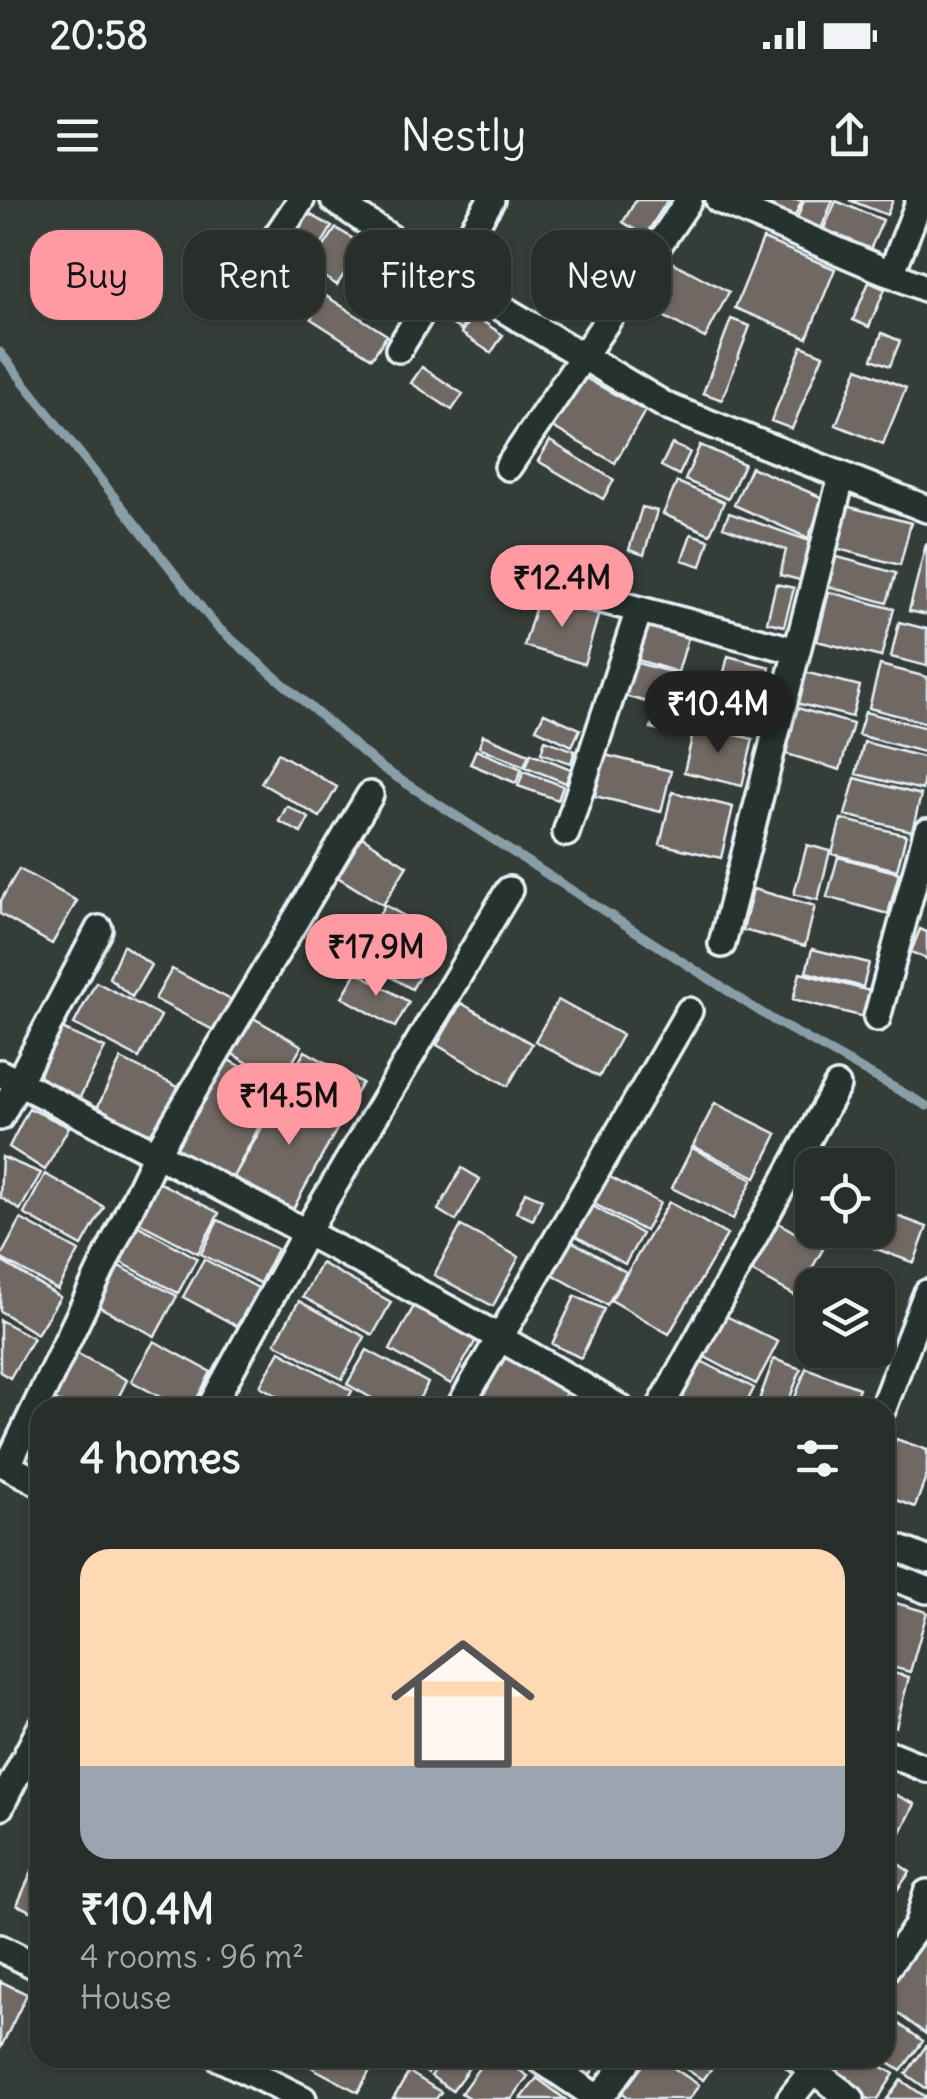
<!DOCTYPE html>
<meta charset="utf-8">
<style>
body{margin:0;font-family:Delius,sans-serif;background:#343a36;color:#f1f3f6;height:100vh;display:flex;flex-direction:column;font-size:38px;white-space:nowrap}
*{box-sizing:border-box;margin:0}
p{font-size:32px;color:#a5a8a8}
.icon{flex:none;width:55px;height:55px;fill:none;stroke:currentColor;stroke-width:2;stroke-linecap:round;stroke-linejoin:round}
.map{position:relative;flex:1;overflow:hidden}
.details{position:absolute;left:30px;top:1198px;width:865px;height:670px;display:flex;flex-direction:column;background:#282e2a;border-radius:30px;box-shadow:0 2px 8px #0004,0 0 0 2px #444a47}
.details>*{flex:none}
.banner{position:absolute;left:30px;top:30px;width:868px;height:90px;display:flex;gap:20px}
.tools{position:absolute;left:795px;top:948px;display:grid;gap:20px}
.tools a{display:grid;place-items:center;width:100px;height:100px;border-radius:20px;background:#282e2a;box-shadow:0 2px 8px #0004,0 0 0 2px #444a47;font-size:50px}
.price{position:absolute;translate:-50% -85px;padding:0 22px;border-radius:35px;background:#ff9aa2;color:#111;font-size:32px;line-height:65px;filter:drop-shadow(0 2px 5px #0008)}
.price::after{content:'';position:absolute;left:50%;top:60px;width:30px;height:22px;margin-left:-15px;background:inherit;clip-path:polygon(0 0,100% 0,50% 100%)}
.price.current{background:#222;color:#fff}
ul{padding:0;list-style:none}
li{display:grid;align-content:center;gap:20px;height:530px;padding:0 50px}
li+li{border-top:2px solid #444a47}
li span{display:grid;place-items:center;height:310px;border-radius:30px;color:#555}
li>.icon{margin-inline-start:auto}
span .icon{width:180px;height:180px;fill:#fffc;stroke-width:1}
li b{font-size:42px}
h2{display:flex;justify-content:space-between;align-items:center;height:120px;padding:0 50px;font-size:42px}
.pill{padding:0 35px;border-radius:30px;background:#282e2a;box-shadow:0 2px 8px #0004,0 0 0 2px #444a47;font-size:35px;line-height:90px}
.pill.current{background:#ff9aa2;color:#111}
.status{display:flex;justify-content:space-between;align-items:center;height:70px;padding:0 50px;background:#282e2a;direction:ltr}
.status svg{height:28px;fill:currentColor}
header{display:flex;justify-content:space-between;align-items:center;height:130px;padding:0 50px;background:#282e2a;font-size:45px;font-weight:600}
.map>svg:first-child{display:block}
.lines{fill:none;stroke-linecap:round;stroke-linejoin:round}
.stream{stroke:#899fa7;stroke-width:9}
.building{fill:#706762;stroke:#e8f1f8;stroke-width:2.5}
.minor-casing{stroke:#e8f1f8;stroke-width:32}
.minor{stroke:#26332d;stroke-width:25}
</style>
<div class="status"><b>20:58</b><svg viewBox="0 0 49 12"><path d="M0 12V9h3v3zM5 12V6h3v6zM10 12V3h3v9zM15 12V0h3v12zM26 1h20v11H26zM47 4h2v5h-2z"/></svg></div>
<header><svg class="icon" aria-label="menu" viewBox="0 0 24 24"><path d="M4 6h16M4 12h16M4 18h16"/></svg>Nestly<svg class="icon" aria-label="share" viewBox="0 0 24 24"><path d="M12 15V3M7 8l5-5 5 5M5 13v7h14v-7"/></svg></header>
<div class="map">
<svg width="927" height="1899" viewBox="0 0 927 1899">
<rect width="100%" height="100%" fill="#353d38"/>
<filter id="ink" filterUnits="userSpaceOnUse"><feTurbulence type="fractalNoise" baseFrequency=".01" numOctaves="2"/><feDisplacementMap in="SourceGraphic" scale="20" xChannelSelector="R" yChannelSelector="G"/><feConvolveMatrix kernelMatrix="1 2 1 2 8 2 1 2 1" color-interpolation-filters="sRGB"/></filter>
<g filter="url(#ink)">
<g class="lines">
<!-- stream -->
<path class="stream" d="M0,152L216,426L379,566L773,820L927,906"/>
</g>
<!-- building -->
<path class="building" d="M636,0H668L645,36L623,22Z
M767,0H802L795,16L766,4Z
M804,0H833L821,29L797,19Z
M849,0H893L887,15Z
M836,1L883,20L869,52L822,33Z
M306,12L332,27L309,65L283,50Z
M336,28L363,45L337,85L310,68Z
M763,39L835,69L807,138L735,108Z
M670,61L729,92L705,138L646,107Z
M869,82L885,89L869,127L853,120Z
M326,96L387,135L372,158L311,119Z
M450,97L472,111L461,130L438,116Z
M473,115L503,135L491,153L461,133Z
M731,119L750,126L722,200L703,193Z
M882,133L900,141L890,166L872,159Z
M802,146L823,155L792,229L771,221Z
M422,167L463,194L452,210L411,183Z
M858,168L906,188L883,244L836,225Z
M578,174L645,211L615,263L549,225Z
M550,241L614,280L603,299L538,261Z
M672,244L690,252L679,275L661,266Z
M700,245L744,264L728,299L685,280Z
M751,267L825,299L808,338L734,305Z
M677,282L724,302L710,334L663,314Z
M842,305L911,323L900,365L831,347Z
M642,307L657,311L644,355L629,350Z
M729,313L810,341L800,380L780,375L786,350L723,327Z
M691,334L709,340L701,366L682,360Z
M926,344H927V415L909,411Z
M834,356L896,373L887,403L826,386Z
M776,384L794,388L784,426L767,422Z
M829,392L894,409L881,457L817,441Z
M539,396L599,413L584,464L524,446Z
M899,422L927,429V466L891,457Z
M642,424L688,438L678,472L631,458Z
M728,456L770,467L755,532L712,522Z
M626,460L678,474L669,508L617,494Z
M880,465L927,477V523L869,508Z
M800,471L860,486L852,517L792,502Z
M794,507L853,524L840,570L780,552Z
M656,511L690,520L686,537L651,528Z
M865,512L927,528V553L858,535Z
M544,513L580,529L572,546L536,529Z
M695,525L753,539L742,586L684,572Z
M483,535L529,554L524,566L479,547Z
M545,540L575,551L571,563L541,553Z
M864,542L927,558L922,590L856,574Z
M476,550L522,569L516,583L470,564Z
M278,553L337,587L320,617L261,583Z
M531,553L571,569L566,583L526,567Z
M605,555L671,571L661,612L595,596Z
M524,571L563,586L558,600L518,586Z
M855,578L921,595L912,631L845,615Z
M672,592L733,607L721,658L660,644Z
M287,606L309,618L301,633L279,621Z
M841,619L906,635L897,670L832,654Z
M356,633L407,666L383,705L331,673Z
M807,645L830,651L818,700L794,694Z
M838,657L899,673L888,714L827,697Z
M19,669L77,701L52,744L0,714V702Z
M753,689L815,706L805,746L743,730Z
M385,705L442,738L412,789L355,756Z
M920,729L927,732V759L911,752Z
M123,745L151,765L132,797L109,778Z
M812,749L869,763L863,787L806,772Z
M172,769L231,800L215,831L155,799Z
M357,772L409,802L395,827L342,797Z
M800,773L870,791L864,817L793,799Z
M96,782L161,816L139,858L74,824Z
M558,800L622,835L599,877L535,841Z
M461,803L532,844L508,886L437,845Z
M250,816L302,846L281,882L229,852Z
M62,829L105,848L78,901L38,878Z
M305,851L332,866L314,897L287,882Z
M223,857L280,886L231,981L174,951Z
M121,859L178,887L155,936L97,908Z
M335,867L362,883L346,910L319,895Z
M285,886L343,918L293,1009L234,977Z
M715,903L777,934L756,977L693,946Z
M29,908L69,927L45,970L9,947Z
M692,948L753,979L733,1019L672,988Z
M2,957L41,973L20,1010L0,997Z
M462,968L480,979L456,1021L438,1010Z
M45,974L104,1007L82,1046L24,1014Z
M604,974L660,1003L645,1031L589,1001Z
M156,981L219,1013L198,1053L136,1021Z
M525,992L542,999L533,1020L516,1012Z
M669,1002L727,1035L669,1134L611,1100Z
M589,1004L642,1034L625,1064L571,1033Z
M878,1009L927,1027L914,1063L863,1044L868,1030H878Z
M21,1019L79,1051L58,1090L0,1058Z
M772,1019L823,1049L796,1096L744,1067Z
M218,1020L277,1049L260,1083L201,1054Z
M133,1023L197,1058L178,1093L113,1058Z
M461,1026L519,1057L493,1106L434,1075Z
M566,1038L626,1072L607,1105L547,1071Z
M204,1059L258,1088L237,1126L183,1097Z
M1,1061L60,1097L37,1134L0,1111Z
M321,1063L391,1102L373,1135L303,1097Z
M115,1064L177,1096L155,1136L94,1104Z
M575,1096L604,1109L581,1158L552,1144Z
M299,1101L365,1137L342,1179L275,1143Z
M414,1106L476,1140L451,1184L390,1150Z
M724,1115L778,1142L756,1184L703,1156Z
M0,1120L33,1138L10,1178L0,1172Z
M154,1141L211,1172L192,1208H180L131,1181Z
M69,1149L127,1180L113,1208H70L45,1194Z
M367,1150L428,1183L414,1208H389L347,1184Z
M280,1151L352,1191L343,1208H298L260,1186Z
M504,1157L567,1191L558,1208H497L481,1199Z
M774,1159L801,1169L786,1208L759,1200Z
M701,1161L754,1188L744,1208H676Z
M806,1168L859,1188L851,1208H791Z
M896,1239L927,1250V1275L915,1307L885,1296V1267Z
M889,1401L927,1412L910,1472L885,1465V1416Z
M885,1471L909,1477L896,1527L885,1524Z
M892,1593L915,1604L894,1646L885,1641V1607Z
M890,1658L910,1672L890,1700L885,1697V1664Z
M35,1664L40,1666V1715L17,1705Z
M925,1739L927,1740L926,1834L885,1804V1795Z
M0,1781L27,1794L0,1849Z
M885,1814L923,1841L901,1871L881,1858H885Z
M926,1846H927V1889L906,1874Z
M294,1858H377L358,1892Z
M405,1858H436L428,1873L403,1860Z
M444,1858H476L452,1891L431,1876Z
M486,1858H501L528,1876L512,1899H471L461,1893Z
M557,1858H602L587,1879Z
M646,1858H659L699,1885L689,1899H631L621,1892Z
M669,1858H719L703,1880Z
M838,1858H868L894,1874L878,1899H869L828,1872Z
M409,1872L441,1892L436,1899H393Z
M537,1878L565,1899H521Z
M901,1880L927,1898V1899H887Z"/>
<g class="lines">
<defs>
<path id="minor" d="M334,0L443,73L668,207L927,309
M719,0L927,89
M256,67L301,0
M891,74L920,0
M399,149L491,0
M508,267L689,0
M587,396L797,451
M566,633L639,410
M722,744L842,275
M877,818L927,632
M0,873C208,981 419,1087 620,1208
M0,917L99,729
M210,1208L305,1034L509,690
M459,1208L689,811
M660,1208L837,886
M883,1208L927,1093
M0,1262L40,1283
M8,1265L157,952L370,595
M885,1343L927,1360
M885,1374L927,1390
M885,1552L927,1569
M0,1607L40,1529
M0,1748L40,1768
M885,1770L917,1727L927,1693
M220,1858L303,1899
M538,1858L599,1899
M797,1858L851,1899
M599,1899L630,1858
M790,1899L822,1858"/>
</defs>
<!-- minor casing -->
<use href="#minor" class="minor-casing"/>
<!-- minor -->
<use href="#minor" class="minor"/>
</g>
</g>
</svg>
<div class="tools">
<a><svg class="icon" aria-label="locate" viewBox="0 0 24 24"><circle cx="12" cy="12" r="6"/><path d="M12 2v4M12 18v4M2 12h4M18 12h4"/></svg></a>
<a><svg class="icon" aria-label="layers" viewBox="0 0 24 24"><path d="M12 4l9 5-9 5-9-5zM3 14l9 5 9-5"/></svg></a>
</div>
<b class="price" style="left:562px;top:430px">₹12.4M</b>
<b class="price current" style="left:718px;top:556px">₹10.4M</b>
<b class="price" style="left:376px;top:799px">₹17.9M</b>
<b class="price" style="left:289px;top:948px">₹14.5M</b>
<div class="banner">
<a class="pill current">Buy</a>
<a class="pill">Rent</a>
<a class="pill">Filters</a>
<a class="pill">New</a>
</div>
<section class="details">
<h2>4 homes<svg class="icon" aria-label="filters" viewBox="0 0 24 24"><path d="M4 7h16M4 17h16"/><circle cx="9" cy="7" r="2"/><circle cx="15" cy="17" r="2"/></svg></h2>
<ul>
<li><span style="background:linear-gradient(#ffd9b3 70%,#9aa5b1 0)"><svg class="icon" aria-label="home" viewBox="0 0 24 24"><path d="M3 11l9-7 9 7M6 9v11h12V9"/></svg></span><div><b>₹10.4M</b><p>4 rooms · 96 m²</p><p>House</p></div></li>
</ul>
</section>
</div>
